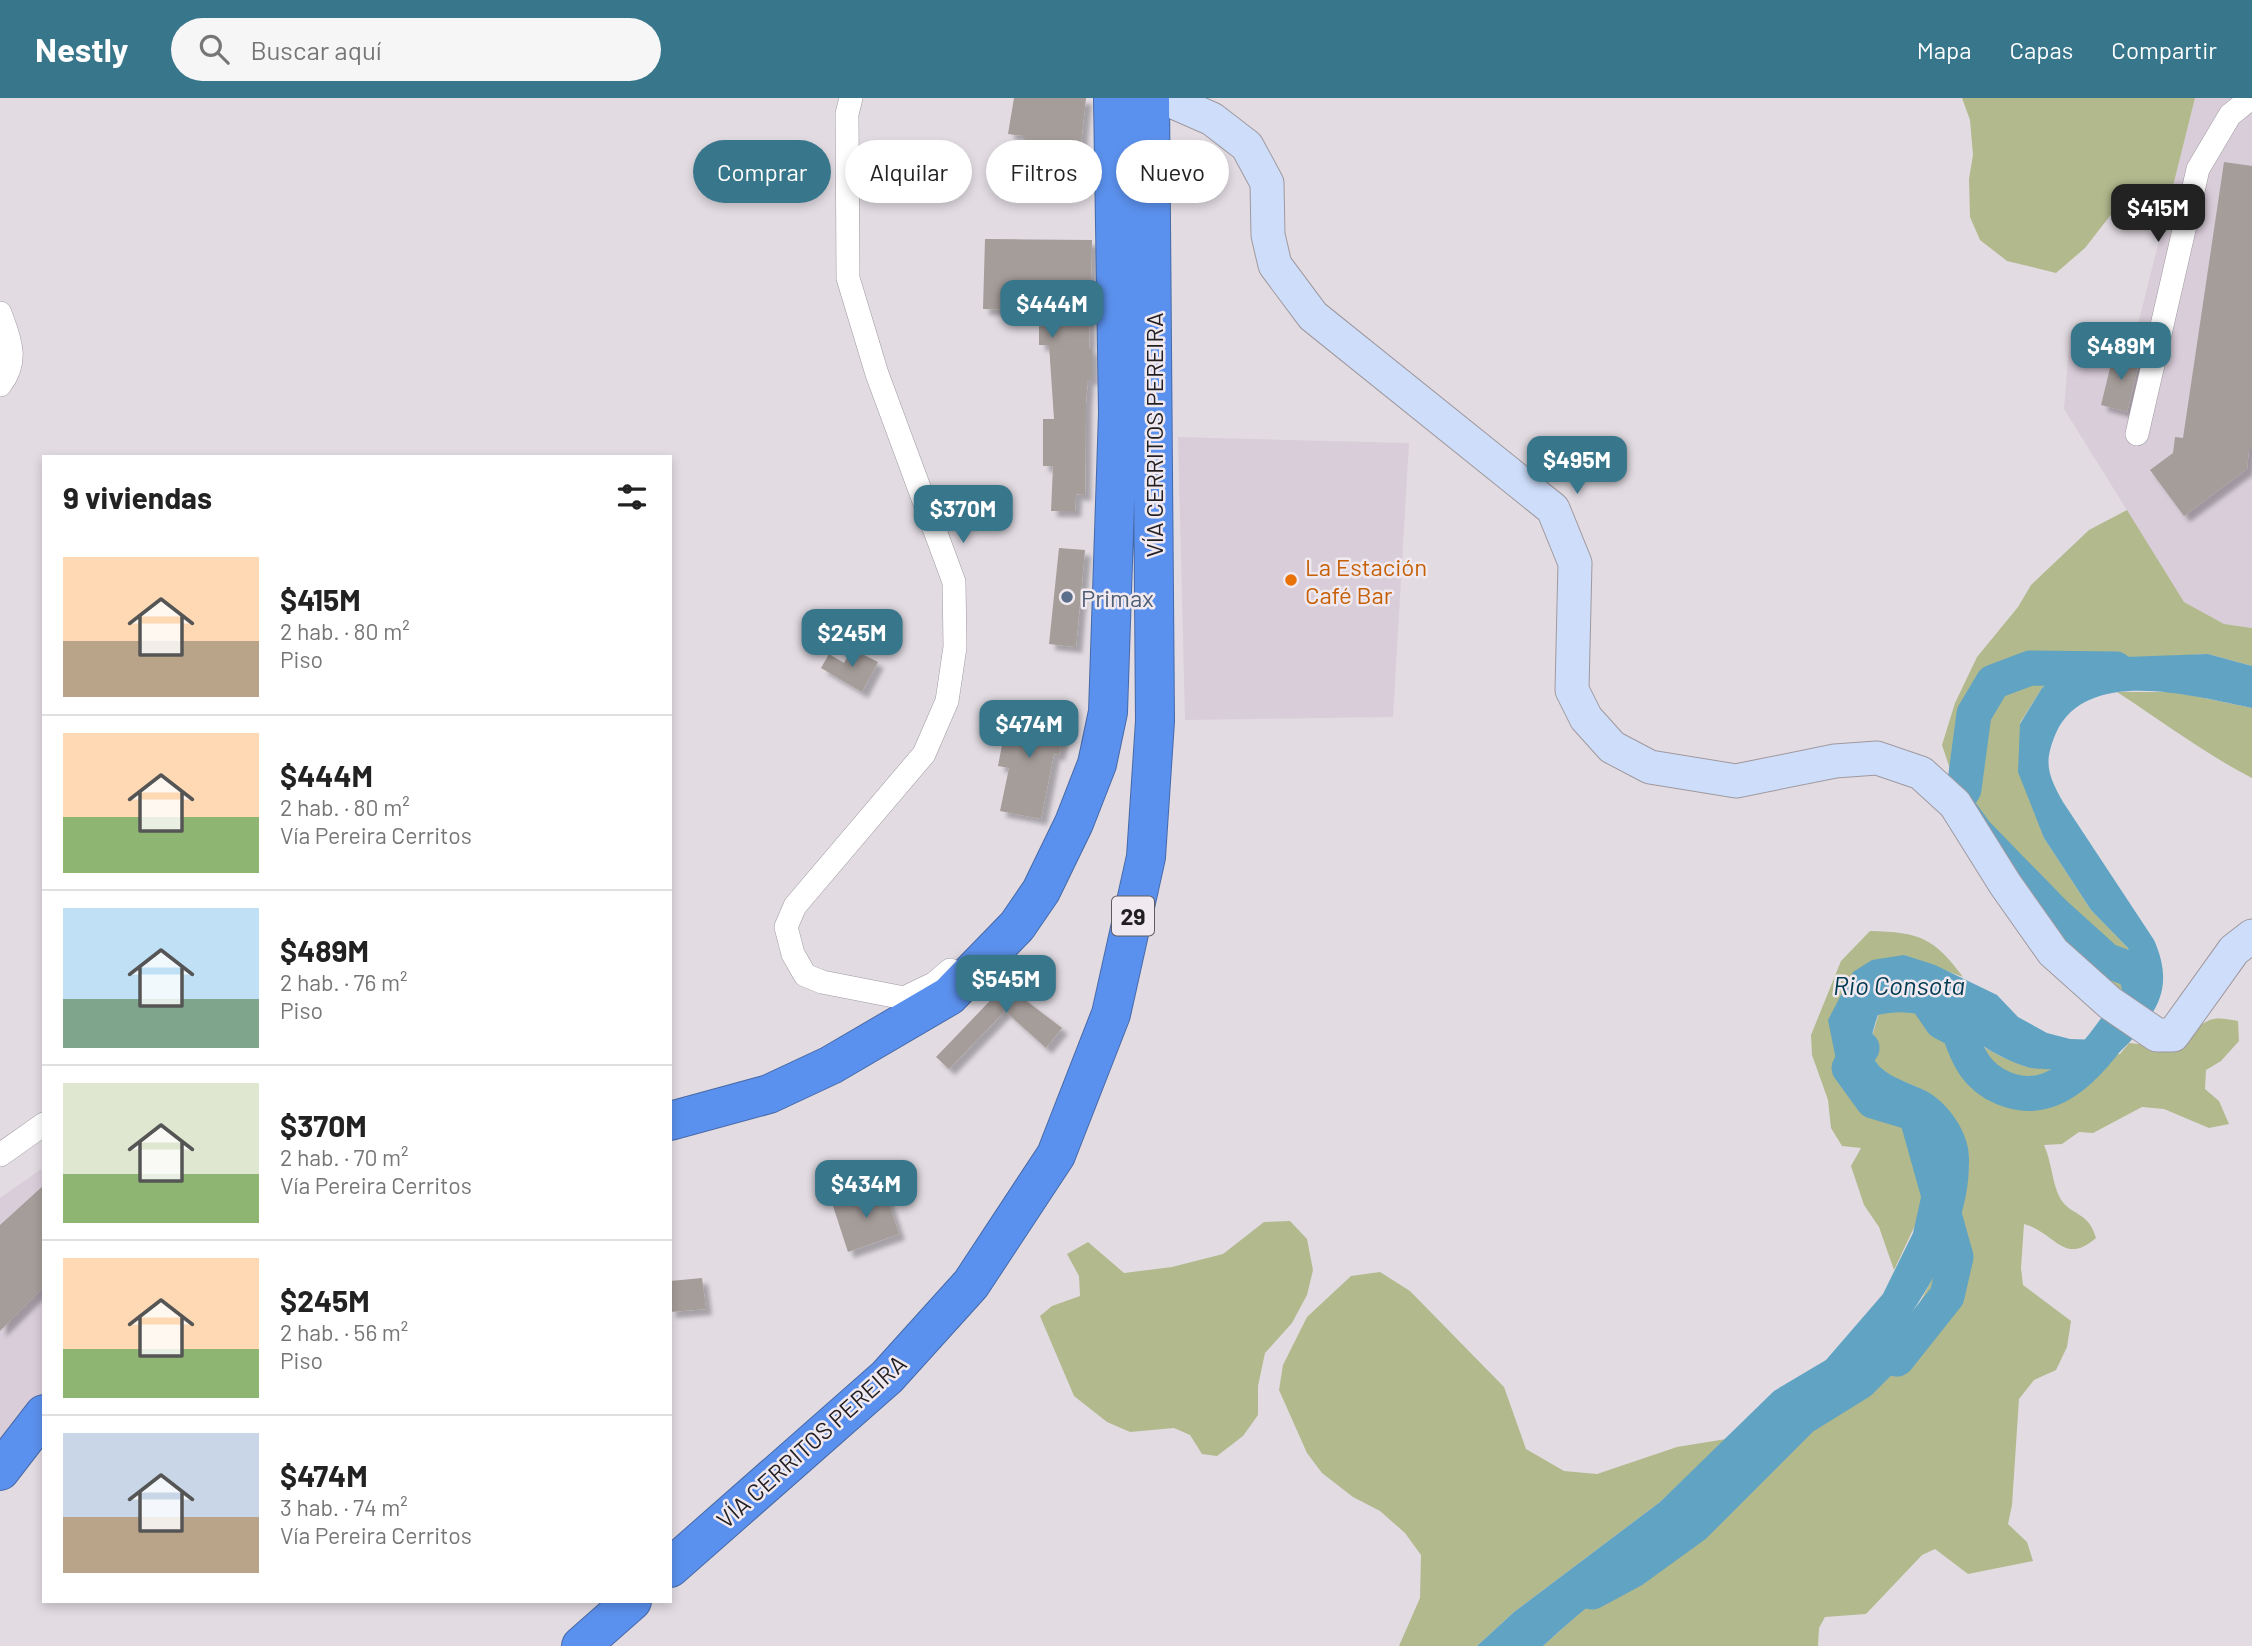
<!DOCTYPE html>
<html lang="es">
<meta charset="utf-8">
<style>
body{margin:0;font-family:Barlow,sans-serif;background:#f6f6f6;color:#222;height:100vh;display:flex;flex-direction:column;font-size:26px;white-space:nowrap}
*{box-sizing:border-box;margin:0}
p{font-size:23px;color:#767676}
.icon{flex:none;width:38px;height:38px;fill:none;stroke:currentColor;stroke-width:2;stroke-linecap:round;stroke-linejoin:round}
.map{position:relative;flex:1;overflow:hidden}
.details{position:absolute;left:42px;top:357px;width:630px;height:1148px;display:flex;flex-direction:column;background:#fff;border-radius:0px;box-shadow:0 4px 10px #0003}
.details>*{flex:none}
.guide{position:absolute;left:693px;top:42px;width:665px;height:63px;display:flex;gap:14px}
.price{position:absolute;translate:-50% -60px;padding:0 16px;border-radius:14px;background:#38768b;color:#fff;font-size:23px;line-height:46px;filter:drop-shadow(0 2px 4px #0008)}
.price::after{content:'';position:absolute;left:50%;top:42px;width:21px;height:16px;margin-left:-10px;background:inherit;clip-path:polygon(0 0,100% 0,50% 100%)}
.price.selected{background:#222;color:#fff}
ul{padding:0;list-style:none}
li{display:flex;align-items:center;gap:21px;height:175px;padding:0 21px}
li+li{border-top:2px solid #e0e0e0}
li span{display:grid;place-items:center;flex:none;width:196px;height:140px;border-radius:0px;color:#555}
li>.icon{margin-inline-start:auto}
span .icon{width:84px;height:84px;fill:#fffc;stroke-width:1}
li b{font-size:30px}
h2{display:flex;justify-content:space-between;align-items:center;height:84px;padding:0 21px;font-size:30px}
.tag{padding:0 24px;border-radius:32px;background:#fff;box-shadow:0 4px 10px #0003;font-size:24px;line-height:63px}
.tag.selected{background:#38768b;color:#fff}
header{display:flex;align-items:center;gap:42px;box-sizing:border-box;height:98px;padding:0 35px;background:#38768b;color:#fff}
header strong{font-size:33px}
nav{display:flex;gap:38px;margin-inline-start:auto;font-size:24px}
.search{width:490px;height:63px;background:#f6f6f6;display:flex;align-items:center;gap:18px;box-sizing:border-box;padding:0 24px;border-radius:38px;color:#767676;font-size:26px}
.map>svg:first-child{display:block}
.built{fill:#d9cdd9}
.green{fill:#b2b98d}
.water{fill:#60a3c2}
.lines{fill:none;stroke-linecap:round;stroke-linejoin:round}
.river{stroke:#60a3c2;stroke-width:35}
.building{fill:#a59d9a;filter:url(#shadow)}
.street-casing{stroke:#9f999f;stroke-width:24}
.secondary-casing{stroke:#9f999f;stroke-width:35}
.highway-casing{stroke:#4769a6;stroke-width:40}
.street{stroke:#fff;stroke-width:23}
.secondary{stroke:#cedefa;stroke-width:33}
.highway{stroke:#5b91ee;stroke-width:38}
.food-dot{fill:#e8710a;stroke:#f0e9ef;stroke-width:2.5}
.service-dot{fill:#5c6f8a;stroke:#f0e9ef;stroke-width:2.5}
.labels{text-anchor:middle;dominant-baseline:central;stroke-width:5;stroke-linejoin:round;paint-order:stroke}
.shield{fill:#f0e9ef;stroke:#5f5c5f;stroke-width:2}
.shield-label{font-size:23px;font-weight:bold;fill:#211f21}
.street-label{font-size:24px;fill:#211f21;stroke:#f0e9ef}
.food-label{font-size:24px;fill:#c56008;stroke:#f0e9ef;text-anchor:start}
.service-label{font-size:24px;fill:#4e5e75;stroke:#f0e9ef;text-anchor:start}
.water-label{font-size:26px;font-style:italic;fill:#003b51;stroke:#f0e9ef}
</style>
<header>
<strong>Nestly</strong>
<div class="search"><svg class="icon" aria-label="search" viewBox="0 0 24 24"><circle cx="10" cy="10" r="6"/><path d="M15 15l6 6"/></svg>Buscar aquí</div>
<nav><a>Mapa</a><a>Capas</a><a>Compartir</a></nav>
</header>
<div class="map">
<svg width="2252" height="1548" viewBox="0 0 2252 1548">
<defs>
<filter id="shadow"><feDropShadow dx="6" dy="6" stdDeviation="2" flood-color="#0004"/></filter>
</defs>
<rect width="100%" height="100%" fill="#e2dce2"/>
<!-- built -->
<path class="built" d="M2195,0H2252V530L2224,526L2184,504L2064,311L2070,237L2136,234Z
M1178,339L1409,345L1393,619L1185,622Z
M44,1069V1316L0,1373V1100Z"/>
<!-- green -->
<path class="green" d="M1962,0H2195L2167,112L2132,109L2113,114L2085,150L2056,175L2007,163L1980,142L1970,119L1969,81L1973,57L1970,22Z
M2127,412L2184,504L2224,526L2252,530V568L2208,556L2154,559L2067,570L2042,590L2020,625L2044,740L2091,812L2128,850L2141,894L2135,911L2053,854L1955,686L1942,647L1955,605L1977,559L2018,509L2031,487L2089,432Z
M2117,594H2175L2252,610V680C2205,656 2162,623 2117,594Z
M1870,833C1920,834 1934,840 1963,879L1904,857L1839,977L1916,1016L1928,1068L1918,1121L1894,1172L1879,1129L1864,1107L1851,1068L1861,1050L1842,1048L1831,1030L1828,1002L1812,957L1811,937L1841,863Z
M1895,913H1917L2002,959L2027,969L2120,956L2129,945C2146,947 2169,948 2184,939C2208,924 2206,916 2238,923L2239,943L2221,963L2206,972L2205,991L2219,1003L2229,1026L2209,1030L2164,1011L2142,1009L2093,1035L2079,1034L2062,1046L2044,1047C2052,1065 2052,1085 2060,1100C2071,1119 2088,1112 2096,1140C2064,1168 2056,1135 2024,1126L2021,1170L2023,1187L2071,1223L2067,1249L2056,1272L2034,1282L2019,1301L2012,1407L2008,1426L2027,1444L2033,1463L1968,1476L1935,1451L1922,1457L1866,1516L1825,1519L1819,1530L1818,1548H1543C1594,1501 1648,1458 1700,1413C1717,1397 1727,1375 1745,1361C1780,1331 1823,1312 1860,1284C1906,1249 1970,1118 1969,1060C1969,1042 1939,1000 1923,992C1882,974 1859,970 1879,916Z
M1290,1123L1307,1141L1313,1172L1307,1197L1292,1225L1265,1255L1258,1288V1317L1243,1338L1217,1358L1202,1356L1190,1337L1174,1330L1130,1334L1107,1324L1074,1298L1040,1218L1052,1208L1080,1198L1079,1178L1067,1156L1088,1144L1124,1175L1172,1169L1223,1156L1264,1124Z
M1380,1174L1410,1193L1504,1289L1526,1351L1564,1373L1597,1376L1677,1349L1726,1341L1660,1404L1514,1514L1477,1548H1399L1420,1500L1421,1457L1405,1435L1380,1413L1353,1399L1322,1375L1307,1355L1279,1292L1283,1267L1307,1219L1351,1178Z"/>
<!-- water -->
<path class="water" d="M2208,556L2252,568V610C2196,599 2087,567 2056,635C2043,665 2048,677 2063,704L2154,842C2169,876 2166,901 2142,929C2120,957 2109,967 2072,970C2057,971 2038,973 2024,968C1971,951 1939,902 1878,917C1859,969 1883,974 1924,992C1947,1003 1969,1034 1969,1060C1970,1120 1942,1168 1911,1216C1895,1240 1883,1266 1860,1284C1824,1312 1781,1331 1745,1360C1728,1375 1717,1397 1700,1412C1649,1460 1594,1501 1543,1548H1477L1514,1514L1660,1404L1774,1293L1826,1262L1883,1196L1913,1135L1928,1068L1916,1016L1839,977L1828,922L1853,874L1872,862L1904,857L1935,867L1997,897L2018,919L2047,935L2070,941L2100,942L2135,911L2141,894L2128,850L2091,812L2044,740L2018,674L2020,626L2042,590L2067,570L2097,560Z"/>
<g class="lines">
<!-- river -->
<path class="river" d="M1913,890L1920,892L1942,924L1959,933C1968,960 1977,979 2003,990C2067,1017 2109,937 2141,894L2135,873L2106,862L2054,815L1976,735L1955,706L1964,691L1974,616L1993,584L2030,570L2116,571
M1592,1494L1633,1472L1695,1427L1802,1320L1860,1284L1886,1258L1897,1261L1947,1198L1956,1159L1916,1016L1873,1003L1849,970L1862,950"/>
</g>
<!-- building -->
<path class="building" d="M1014,0H1086L1080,54L1089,53L1091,78L1028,85L1024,38L1008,36Z
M2224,64L2252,68V351H2249L2247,371L2184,418L2150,372L2173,355L2175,339L2183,340Z
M985,141L1092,142L1089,251H1092V281H1088L1086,305L1085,397L1076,396L1075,413H1051L1053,368H1043V321H1054L1049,247H1039V213L983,211Z
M2114,254L2140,261L2127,314L2101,307Z
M1059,450L1085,452L1076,549L1049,546Z
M852,551L878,564L862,594L821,570L829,556L844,565Z
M1009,610L1067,620L1059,657L1054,656L1041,721L1000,713L1009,670L998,668Z
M1033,858L1046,870L1020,898L1062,930L1046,950L1005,913L949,971L936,959Z
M44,1087V1189L0,1233V1127Z
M884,1090L899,1136L848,1154L833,1108Z
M702,1180L706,1211L670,1214V1183Z"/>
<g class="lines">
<defs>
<path id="street" d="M851,0L847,16L848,180L877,276L954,484L955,549L947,603L924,656L795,808L786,829L793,856L805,877L822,884L904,900L935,885L950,872
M0,215C9,240 20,262 0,287
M2137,336L2198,71L2230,17L2251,0
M0,1057L44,1026"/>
<path id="secondary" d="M1164,0L1212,21L1247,48L1267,85L1268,137L1275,167L1313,218L1553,411L1575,465L1572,592L1586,620L1612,649L1650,669L1736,683L1835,663L1877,660L1921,675L1955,706L2005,786L2053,854L2110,905L2157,937H2173L2234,852L2252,838"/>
<path id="highway" d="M670,1023L769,996L831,967L949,898L1017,828L1041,793L1074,725L1097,666L1108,614L1118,315L1113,0
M0,1373L44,1316
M670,1470L887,1279L971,1186L1056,1057L1111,916L1146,759L1155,623L1150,0
M581,1548L632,1503"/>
</defs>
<!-- street casing -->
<use href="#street" class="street-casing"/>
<!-- secondary casing -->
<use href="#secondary" class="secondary-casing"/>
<!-- highway casing -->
<use href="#highway" class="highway-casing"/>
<!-- street -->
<use href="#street" class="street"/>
<!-- secondary -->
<use href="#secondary" class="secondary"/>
<!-- highway -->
<use href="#highway" class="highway"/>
</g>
<!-- markers -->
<circle class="food-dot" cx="1291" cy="482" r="7"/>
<circle class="service-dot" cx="1067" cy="499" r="7"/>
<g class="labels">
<!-- shield labels -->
<rect class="shield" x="1112" y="798.5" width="42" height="39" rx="5"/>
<g class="shield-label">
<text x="1133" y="818">29</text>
</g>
<!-- street labels -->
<g class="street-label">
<text transform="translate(1153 337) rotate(-90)">VÍA CERRITOS PEREIRA</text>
<text transform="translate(811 1343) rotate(-42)">VÍA CERRITOS PEREIRA</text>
</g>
<!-- food labels -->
<g class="food-label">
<text x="1305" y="468">La Estación<tspan x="1305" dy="28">Café Bar</tspan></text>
</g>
<!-- service labels -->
<g class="service-label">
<text x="1081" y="499">Primax</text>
</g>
<!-- water labels -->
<g class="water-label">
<text x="1899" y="886">Rio Consota</text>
</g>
</g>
</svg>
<b class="price selected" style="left:2158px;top:146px">$415M</b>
<b class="price" style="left:1052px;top:242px">$444M</b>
<b class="price" style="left:2121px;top:284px">$489M</b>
<b class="price" style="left:1577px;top:398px">$495M</b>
<b class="price" style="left:963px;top:447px">$370M</b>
<b class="price" style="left:852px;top:571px">$245M</b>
<b class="price" style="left:1029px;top:662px">$474M</b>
<b class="price" style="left:1006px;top:917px">$545M</b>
<b class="price" style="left:866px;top:1122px">$434M</b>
<div class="guide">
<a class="tag selected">Comprar</a>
<a class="tag">Alquilar</a>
<a class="tag">Filtros</a>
<a class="tag">Nuevo</a>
</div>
<section class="details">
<h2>9 viviendas<svg class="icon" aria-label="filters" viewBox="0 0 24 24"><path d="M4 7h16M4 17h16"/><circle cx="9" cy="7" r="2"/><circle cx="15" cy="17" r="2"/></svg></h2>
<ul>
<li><span style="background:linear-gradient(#ffd9b3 60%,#b9a48a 0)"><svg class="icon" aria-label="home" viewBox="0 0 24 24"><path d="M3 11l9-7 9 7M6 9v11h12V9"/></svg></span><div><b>$415M</b><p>2 hab. · 80 m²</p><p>Piso</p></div></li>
<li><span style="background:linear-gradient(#ffd9b3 60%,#8fb573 0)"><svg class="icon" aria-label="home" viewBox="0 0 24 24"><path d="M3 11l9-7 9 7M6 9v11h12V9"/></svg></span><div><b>$444M</b><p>2 hab. · 80 m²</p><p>Vía Pereira Cerritos</p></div></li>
<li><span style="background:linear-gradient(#bfe0f5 65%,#7fa58c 0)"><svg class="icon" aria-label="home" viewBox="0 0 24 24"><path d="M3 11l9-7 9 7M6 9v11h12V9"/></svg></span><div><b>$489M</b><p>2 hab. · 76 m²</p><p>Piso</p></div></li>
<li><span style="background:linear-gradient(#dfe7d0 65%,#8fb573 0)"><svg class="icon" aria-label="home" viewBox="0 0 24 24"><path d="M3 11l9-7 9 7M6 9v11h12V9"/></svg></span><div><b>$370M</b><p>2 hab. · 70 m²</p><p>Vía Pereira Cerritos</p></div></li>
<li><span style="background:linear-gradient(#ffd9b3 65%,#8fb573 0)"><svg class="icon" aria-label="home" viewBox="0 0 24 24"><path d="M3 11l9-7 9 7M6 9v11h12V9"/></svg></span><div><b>$245M</b><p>2 hab. · 56 m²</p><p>Piso</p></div></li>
<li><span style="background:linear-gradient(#c9d6e8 60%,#b9a48a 0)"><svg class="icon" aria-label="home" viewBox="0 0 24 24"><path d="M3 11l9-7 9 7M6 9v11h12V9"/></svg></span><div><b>$474M</b><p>3 hab. · 74 m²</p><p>Vía Pereira Cerritos</p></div></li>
</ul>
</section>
</div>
